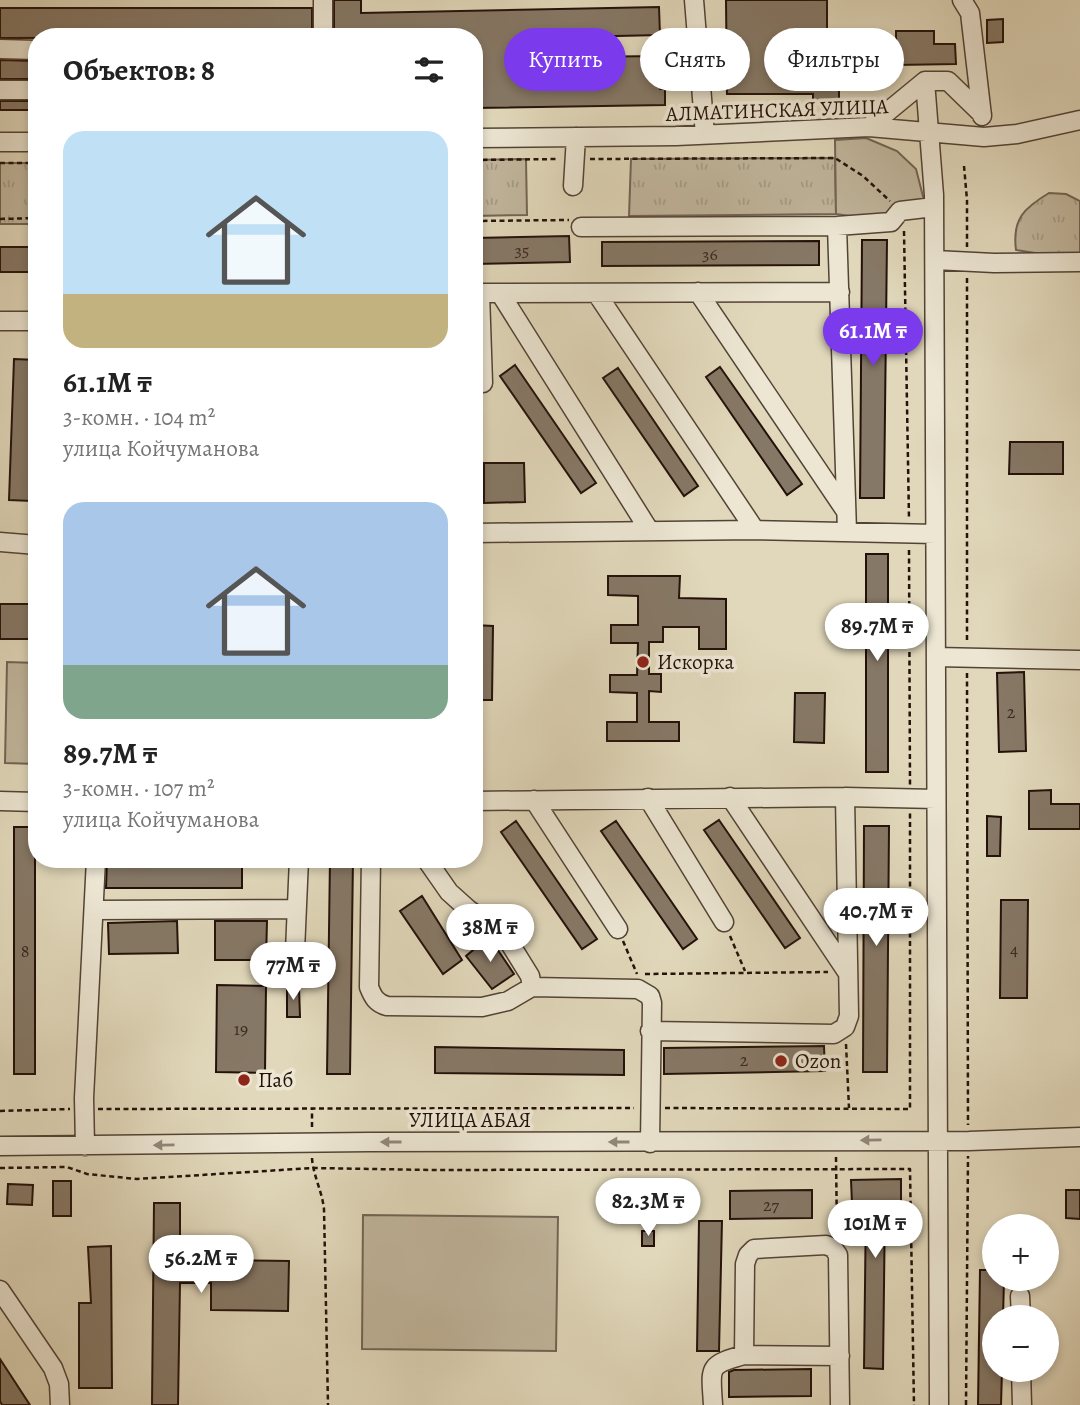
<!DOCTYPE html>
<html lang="ru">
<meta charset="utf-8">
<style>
body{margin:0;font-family:Alegreya,serif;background:#f2f2f2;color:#222;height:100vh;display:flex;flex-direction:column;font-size:26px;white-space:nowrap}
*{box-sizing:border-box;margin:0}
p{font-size:23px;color:#767676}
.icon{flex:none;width:38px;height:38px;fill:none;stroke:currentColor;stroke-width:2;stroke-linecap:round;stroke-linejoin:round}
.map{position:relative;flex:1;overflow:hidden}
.panel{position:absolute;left:28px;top:28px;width:455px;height:840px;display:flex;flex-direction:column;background:#fff;border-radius:28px;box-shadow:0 4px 10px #0003}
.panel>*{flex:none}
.top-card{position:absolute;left:504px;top:28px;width:471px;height:63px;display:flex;gap:14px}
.tools{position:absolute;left:982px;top:1214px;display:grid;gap:14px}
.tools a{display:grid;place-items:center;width:77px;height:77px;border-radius:50%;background:#fff;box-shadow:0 4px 10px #0003;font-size:35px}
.price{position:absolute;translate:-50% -60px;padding:0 16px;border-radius:24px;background:#fff;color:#222;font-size:23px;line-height:46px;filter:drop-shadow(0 2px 4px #0008)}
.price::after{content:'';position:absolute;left:50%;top:42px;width:21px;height:16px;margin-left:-10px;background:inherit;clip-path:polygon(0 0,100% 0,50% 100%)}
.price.selected{background:#7c3aed;color:#fff}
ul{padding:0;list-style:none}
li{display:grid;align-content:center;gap:14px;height:371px;padding:0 35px}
li span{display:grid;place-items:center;height:217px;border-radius:21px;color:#555}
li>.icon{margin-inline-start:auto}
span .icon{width:126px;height:126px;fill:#fffc;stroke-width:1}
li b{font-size:30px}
h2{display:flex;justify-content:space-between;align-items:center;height:84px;padding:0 35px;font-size:30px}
.pill{padding:0 24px;border-radius:32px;background:#fff;box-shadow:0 4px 10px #0003;font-size:24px;line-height:63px}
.pill.selected{background:#7c3aed;color:#fff}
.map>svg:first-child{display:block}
.grass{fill:url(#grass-tufts);stroke:#726454;stroke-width:2}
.green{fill:#c1b69d;stroke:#726454;stroke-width:2}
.building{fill:#867866;stroke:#23110a;stroke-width:2}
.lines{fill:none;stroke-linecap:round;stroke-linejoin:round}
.minor-casing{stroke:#524336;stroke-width:21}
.path{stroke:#23110a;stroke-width:2.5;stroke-dasharray:5 3.5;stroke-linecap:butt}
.minor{stroke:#ece6d3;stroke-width:18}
.oneway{fill:#928679}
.poi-dot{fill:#8f2418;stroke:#ece6d3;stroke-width:2.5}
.labels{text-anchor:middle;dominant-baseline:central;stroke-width:7;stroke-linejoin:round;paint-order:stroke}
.number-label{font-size:18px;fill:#3c2b21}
.street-label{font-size:21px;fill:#23110a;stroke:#ece6d3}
.poi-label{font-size:21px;fill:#23110a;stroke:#ece6d3;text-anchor:start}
</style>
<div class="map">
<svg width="1080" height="1405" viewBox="0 0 1080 1405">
<defs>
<pattern id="grass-tufts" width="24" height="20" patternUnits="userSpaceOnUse" patternTransform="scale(1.75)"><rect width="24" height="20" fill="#c1b69d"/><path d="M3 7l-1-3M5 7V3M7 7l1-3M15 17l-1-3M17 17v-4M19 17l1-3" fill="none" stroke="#a69b86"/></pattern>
</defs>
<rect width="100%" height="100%" fill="#e1d8bb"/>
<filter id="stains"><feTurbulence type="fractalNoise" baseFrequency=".00286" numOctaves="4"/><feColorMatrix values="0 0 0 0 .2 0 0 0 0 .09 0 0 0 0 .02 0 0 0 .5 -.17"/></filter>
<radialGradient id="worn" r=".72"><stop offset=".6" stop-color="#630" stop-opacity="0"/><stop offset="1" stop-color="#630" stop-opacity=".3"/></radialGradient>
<!-- grass -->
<path class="grass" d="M835,158L836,214L629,216L631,159Z
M526,159L527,215L474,216V160Z
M0,163H37V224H0Z
M1049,193L1066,194L1080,201V254L1035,253L1016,250C1012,219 1024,208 1049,193Z"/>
<!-- green -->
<path class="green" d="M866,138L897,151L916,169L926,208L891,222L836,214L835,140Z
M7,662L37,663V764L5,763Z
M363,1215L558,1217L556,1351L362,1349Z"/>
<!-- building -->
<path class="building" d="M334,0H361V13L659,7L660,35L573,37L574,57L660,56V89H665V105L474,108V37H334Z
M726,0H827V54H839V101H813V94H727Z
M0,8H312V37L0,38Z
M1003,19V42L987,43V20Z
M896,31H934V44H955L956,64L896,65Z
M0,60L37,61V79H0Z
M0,101H37V110H0Z
M569,236L570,262L474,264V238Z
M862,240H887L884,498H860Z
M819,241V265L602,266V242Z
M0,247H35V272H0Z
M14,359L37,360L32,501L9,500Z
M515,365L596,483L581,493L500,376Z
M720,367L802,484L787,495L706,377Z
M618,368L698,486L684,496L603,378Z
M1010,442H1063V474H1009Z
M484,463H524L525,502L484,503Z
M866,554H888V772H866Z
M608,576H680L679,598L726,599V649H699V627H663V642H649V674H661V692L649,691V722H679V741H607V722H637V693L610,692V675H637L638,643H611V625H638V596L608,595Z
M0,604H37V639H0Z
M474,625L493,626L492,700H474Z
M1024,672L1026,751L999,752L997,673Z
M795,693H825L824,743L794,742Z
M1051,790V804H1080V829H1029V791Z
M987,816L1001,817L1000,856H987Z
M719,820L800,938L785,948L704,830Z
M516,821L597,939L582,949L501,832Z
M616,821L697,939L683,949L601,831Z
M864,826H889L887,1072H863Z
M14,827H35V1074H14Z
M107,859H242V888H106Z
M330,859H353L350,1074H327Z
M422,896L462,960L443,974L400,911Z
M1001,900H1028L1027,998H1000Z
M177,921L178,953L109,954L108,923Z
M215,921H267L266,960H215Z
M489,937L514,974L492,989L466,956Z
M217,985L266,986L265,1073L216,1072Z
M287,987H299L300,1017H287Z
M824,1046L825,1071L664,1074V1048Z
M435,1047L624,1050V1075L435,1073Z
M901,1179V1203H885L883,1369L864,1368L866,1204H852L851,1180Z
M53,1181H71V1216H53Z
M8,1184L33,1185L32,1205L7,1204Z
M812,1190V1218L730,1219V1191Z
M1066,1190H1080V1219L1066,1218Z
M154,1203H180V1267L212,1268V1260L289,1261L288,1311L211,1310V1283H180L178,1405H152Z
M699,1221H722L719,1351H697Z
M642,1231H654V1246H642Z
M111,1246L112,1388H79V1303H91L88,1247Z
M980,1270H994V1279H1004L1003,1318H994V1370H1002L1001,1405H978Z
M0,1359L30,1405H2L0,1401Z
M811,1369V1396L729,1397V1372L734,1370Z"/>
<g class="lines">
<defs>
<path id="minor" d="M323,0V37
M694,0L705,135
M962,0L970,13L982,116
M0,49L37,50
M925,81L934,195L939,1405
M0,90H37
M869,127L925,81H948L982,114
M474,138L676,136L869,127L984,137L1017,134L1080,120
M0,142H37
M573,186L576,137
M837,226L847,531
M581,227L837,226L891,222L900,211L934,207
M935,260L994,263L1080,262
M698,292L845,510
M474,293L840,292
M500,293L649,530
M597,294L755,530
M0,321H37
M474,383H483L480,293
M474,533L755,530L935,534
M0,542L37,545
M936,657L1080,660
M730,797L847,972
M648,798L724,922
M534,800L618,929
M0,801L37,802
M474,801L845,797L936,799
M371,859L369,987C373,997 376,1003 387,1006L482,1007L508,1001L532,987L638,989L650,996L652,1003L650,1143
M426,859L449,892L469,910L504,934L530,976L532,987
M95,910L296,909
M294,974L299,859
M650,1031L834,1034L845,1027L849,1016L845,797
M0,1146L369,1142L969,1141L1080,1137
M85,1146L84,1098L96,859
M0,1290L53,1368L59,1384L60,1405
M1020,1296L1021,1318
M840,1356L744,1355L745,1264L748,1255L754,1249L826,1245L833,1248L838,1255L840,1405
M1021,1370L1022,1405
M713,1405C711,1368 706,1365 744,1355"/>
</defs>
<!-- minor casing -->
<use href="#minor" class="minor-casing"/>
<!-- path -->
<path class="path" d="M590,159L835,158L863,176L890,201
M474,160L559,159
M0,163H37
M964,166L967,200V247
M0,219L37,218
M474,221L569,220
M904,231L909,519
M967,278V642
M909,550L910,785
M967,673L968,1125
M730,936L745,971
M623,941L637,974
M645,974L828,972
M846,1044L849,1108
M665,1108L910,1109V812
M98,1109L634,1108
M0,1111L70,1109
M312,1127V1109
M836,1157L837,1235
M312,1158C313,1175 322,1191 324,1209L328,1405
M0,1168L67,1167L87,1174L137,1179L313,1168L433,1170L910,1169L914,1405
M966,1405L968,1156"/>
<!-- minor -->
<use href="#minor" class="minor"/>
</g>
<!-- one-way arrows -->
<defs><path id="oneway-solid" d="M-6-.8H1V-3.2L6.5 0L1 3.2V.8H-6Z" transform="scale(1.75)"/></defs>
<g class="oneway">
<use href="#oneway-solid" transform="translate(871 1140) rotate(179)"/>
<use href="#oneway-solid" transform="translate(391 1142) rotate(-180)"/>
<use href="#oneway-solid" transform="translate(619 1142) rotate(-180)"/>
<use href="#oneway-solid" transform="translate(164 1145) rotate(179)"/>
</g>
<!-- markers -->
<g class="poi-dot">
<circle cx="643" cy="662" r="7"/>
<circle cx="781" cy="1061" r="7"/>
<circle cx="244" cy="1080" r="7"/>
</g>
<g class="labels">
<!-- number labels -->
<g class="number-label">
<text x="522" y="250">35</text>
<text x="710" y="254">36</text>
<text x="1011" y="712">2</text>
<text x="1014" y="949">4</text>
<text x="25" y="951">8</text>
<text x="241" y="1029">19</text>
<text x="744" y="1060">2</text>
<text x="771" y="1205">27</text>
</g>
<!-- street labels -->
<g class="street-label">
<text transform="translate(777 110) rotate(-2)">АЛМАТИНСКАЯ УЛИЦА</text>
<text x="470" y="1120">УЛИЦА АБАЯ</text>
</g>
<!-- poi labels -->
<g class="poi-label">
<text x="657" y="662">Искоркa</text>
<text x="795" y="1061">Ozon</text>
<text x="258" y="1080">Паб</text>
</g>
</g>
<rect width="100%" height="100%" filter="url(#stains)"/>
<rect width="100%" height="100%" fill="url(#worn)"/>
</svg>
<div class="tools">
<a>+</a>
<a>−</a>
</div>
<b class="price selected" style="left:873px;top:368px">61.1M ₸</b>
<b class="price" style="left:877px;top:663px">89.7M ₸</b>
<b class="price" style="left:876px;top:948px">40.7M ₸</b>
<b class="price" style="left:490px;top:964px">38M ₸</b>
<b class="price" style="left:293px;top:1002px">77M ₸</b>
<b class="price" style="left:648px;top:1238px">82.3M ₸</b>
<b class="price" style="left:875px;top:1260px">101M ₸</b>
<b class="price" style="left:201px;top:1295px">56.2M ₸</b>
<div class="top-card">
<a class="pill selected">Купить</a>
<a class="pill">Снять</a>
<a class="pill">Фильтры</a>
</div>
<section class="panel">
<h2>Объектов: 8<svg class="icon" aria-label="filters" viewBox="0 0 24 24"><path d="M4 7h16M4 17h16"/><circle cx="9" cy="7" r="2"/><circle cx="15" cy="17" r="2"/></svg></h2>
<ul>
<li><span style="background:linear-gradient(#bfe0f5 75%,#c2b280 0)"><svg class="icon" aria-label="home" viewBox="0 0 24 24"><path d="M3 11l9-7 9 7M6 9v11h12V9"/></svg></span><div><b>61.1M ₸</b><p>3-комн. · 104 m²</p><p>улица Койчуманова</p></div></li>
<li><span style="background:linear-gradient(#a9c7e8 75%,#7fa58c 0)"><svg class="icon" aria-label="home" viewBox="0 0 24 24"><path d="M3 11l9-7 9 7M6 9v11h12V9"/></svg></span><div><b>89.7M ₸</b><p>3-комн. · 107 m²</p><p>улица Койчуманова</p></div></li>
</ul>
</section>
</div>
